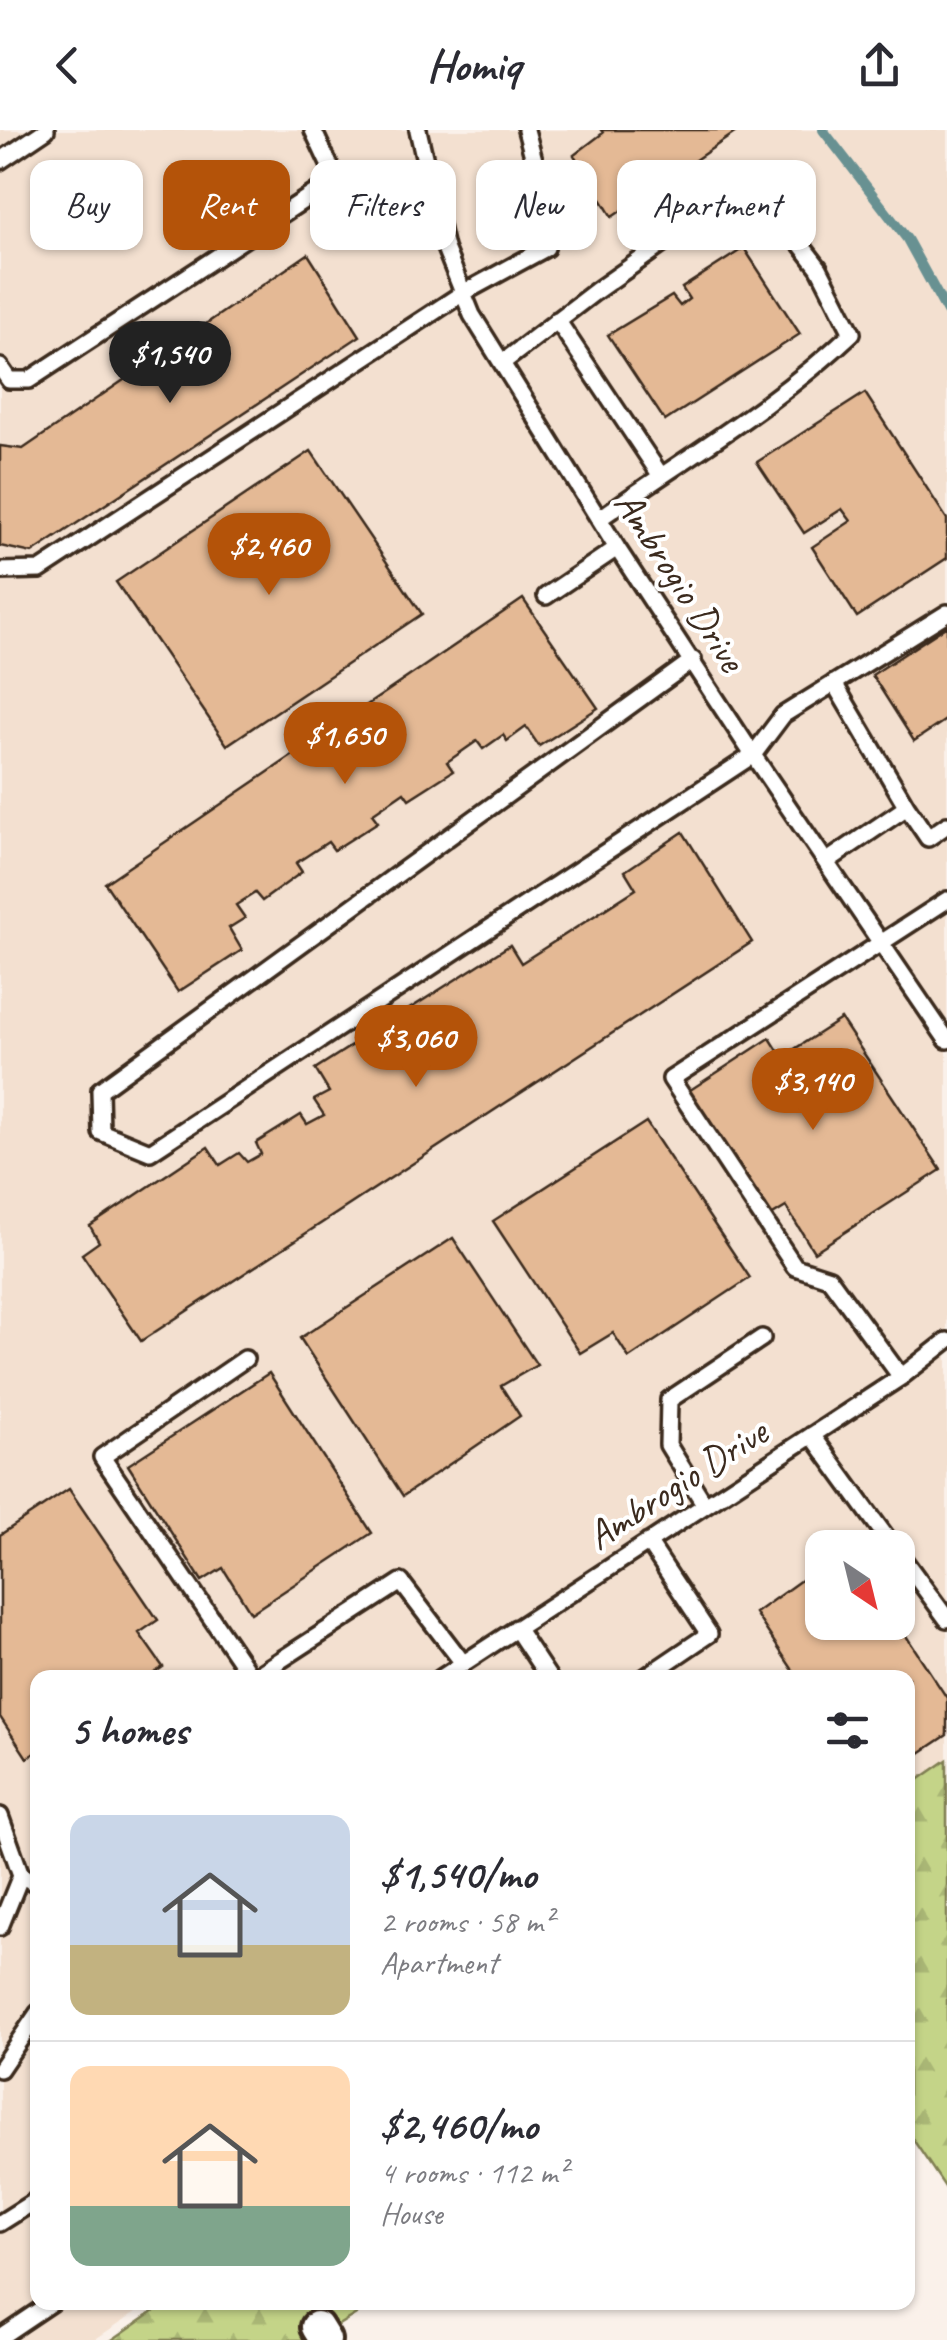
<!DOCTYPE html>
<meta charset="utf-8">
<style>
body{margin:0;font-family:Caveat,sans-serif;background:#f2f2f3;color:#2b2b33;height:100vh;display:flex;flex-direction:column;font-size:38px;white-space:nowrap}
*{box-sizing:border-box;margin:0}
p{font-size:32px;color:#7c7c81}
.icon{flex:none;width:55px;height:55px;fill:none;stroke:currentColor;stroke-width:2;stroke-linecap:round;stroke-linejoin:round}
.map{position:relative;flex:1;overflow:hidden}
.sheet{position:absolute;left:30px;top:1540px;width:885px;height:640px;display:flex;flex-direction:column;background:#fff;border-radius:20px;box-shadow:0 2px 8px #0004}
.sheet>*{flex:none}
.hud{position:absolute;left:30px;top:30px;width:888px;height:90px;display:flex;gap:20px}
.needle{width:65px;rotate:145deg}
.controls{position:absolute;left:805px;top:1400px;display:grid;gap:20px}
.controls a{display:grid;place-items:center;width:110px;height:110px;border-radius:20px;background:#fff;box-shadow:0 2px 8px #0004;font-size:50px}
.price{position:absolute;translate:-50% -85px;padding:0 22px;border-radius:35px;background:#b45309;color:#fff;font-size:32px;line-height:65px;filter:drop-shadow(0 2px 5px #0008)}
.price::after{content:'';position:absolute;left:50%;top:60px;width:30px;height:22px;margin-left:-15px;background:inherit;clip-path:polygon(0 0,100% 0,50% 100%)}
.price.selected{background:#222;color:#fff}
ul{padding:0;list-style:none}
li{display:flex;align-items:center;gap:30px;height:250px;padding:0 40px}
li+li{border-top:2px solid #e1e1e2}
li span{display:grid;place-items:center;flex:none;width:280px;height:200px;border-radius:20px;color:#555}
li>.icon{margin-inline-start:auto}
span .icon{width:120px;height:120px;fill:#fffc;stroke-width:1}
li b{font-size:42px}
h2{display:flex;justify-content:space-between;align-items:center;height:120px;padding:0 40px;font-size:42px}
.tag{padding:0 35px;border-radius:20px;background:#fff;box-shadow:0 2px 8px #0004;font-size:35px;line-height:90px}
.tag.selected{background:#b45309;color:#fff}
header{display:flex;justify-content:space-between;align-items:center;height:130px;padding:0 40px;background:#fff;font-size:45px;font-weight:600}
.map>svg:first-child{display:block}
.built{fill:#f3e0d0;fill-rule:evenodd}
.forest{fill:url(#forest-firs);stroke:#807f53;stroke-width:2.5}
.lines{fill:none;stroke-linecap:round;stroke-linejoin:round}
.stream{stroke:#689192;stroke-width:10}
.building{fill:#e4b995;stroke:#3b2a1e;stroke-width:2.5}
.lane-casing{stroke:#3b2a1e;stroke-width:22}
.street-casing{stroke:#3b2a1e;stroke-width:38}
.lane{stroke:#fff;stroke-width:15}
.street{stroke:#fff;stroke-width:30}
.labels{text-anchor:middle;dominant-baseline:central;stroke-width:8;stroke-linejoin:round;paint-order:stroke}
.street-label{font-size:40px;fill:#3b2a1e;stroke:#fff}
</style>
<header><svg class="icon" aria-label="back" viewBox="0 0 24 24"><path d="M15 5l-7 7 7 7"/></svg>Homiq<svg class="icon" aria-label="share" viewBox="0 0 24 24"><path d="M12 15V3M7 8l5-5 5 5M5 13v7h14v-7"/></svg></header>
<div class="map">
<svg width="947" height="2210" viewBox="0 0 947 2210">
<defs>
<pattern id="forest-firs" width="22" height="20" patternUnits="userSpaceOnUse" patternTransform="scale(2.5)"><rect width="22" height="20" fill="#c4d488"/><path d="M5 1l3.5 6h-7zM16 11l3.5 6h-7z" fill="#a9b675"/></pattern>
</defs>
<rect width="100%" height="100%" fill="#faf1ea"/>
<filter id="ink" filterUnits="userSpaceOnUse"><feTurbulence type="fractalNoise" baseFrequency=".01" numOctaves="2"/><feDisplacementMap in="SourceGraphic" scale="20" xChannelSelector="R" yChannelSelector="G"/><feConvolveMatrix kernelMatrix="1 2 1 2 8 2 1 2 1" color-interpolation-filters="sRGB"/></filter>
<g filter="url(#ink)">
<!-- built -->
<path class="built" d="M0,0H947V1634L908,1660V1548H38V2172L149,2173L94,2210H0ZM822,1418H898V1492H822Z"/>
<!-- forest -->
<path class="forest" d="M947,1630V2060L908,2002V1657Z
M165,2173H374L314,2210H112Z"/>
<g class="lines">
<!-- stream -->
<path class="stream" d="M823,0L907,109L947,182"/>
</g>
<!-- building -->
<path class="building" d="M601,0H739L612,87L574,25L603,3Z
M744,118L800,204L665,291L608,205L672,166L680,176L689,169L682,158Z
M308,124L360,206L32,423L0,416V316L23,319Z
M865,263L947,389V428L857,487L812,417L851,391L842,379L804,403L757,332Z
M311,321L422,484L227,615L116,452Z
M523,469L598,578L539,616L526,597L507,611L503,605L483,619L477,611L447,632L453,641L409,669L404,662L372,684L378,692L334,720L328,712L296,733L302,742L262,771L255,763L236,775L245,788L229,798L242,820L178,862L105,753Z
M947,496V589L914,611L872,545Z
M683,702L752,812L141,1211L82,1124L99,1112L90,1096L208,1017L220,1035L239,1023L247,1032L261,1024L256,1013L301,985L307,994L324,985L314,970L329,962L315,939L510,815L521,833L636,759L625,741Z
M841,889L941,1040L814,1122L786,1077L766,1089L684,964L770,908L782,927Z
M646,992L750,1148L629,1228L613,1203L580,1223L493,1091Z
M453,1108L537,1235L501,1256L520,1286L403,1366L300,1208Z
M269,1243L372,1403L251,1483L223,1438L202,1451L128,1335Z
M69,1359L158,1490L139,1503L163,1537L147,1548H38V1621L27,1628L0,1587V1405Z
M822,1435V1492H897L947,1568V1605L908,1631V1548H798L755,1483Z"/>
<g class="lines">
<defs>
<path id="lane" d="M313,0L336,49
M418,0L445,118L472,185L617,418L753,625L947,910
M0,31L46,0
M557,190L661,346
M502,233L596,161L711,80L762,64L819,138L852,203C775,276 685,328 599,389
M0,237L9,250H29L336,49L427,39
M0,441L40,440L463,163L546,118L551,94L526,0
M546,466L617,418
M693,530L100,960L101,1002L150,1022L753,625L783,585L947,483
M834,553L907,677
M826,732L907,677L928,708L947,695
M245,1229L102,1327L252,1548
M901,1247L829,1148L795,1137L671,949L947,770
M812,1305L894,1418
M705,1375L668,1315L669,1270L762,1208
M898,1422L947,1489
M516,1498L549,1548
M253,1548L401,1452L463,1533
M441,1548L901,1247L947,1211
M644,1548L709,1504L648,1412
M0,1686L21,1745L38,1755
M0,1797L21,1745
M0,1939L38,1883
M0,2093L38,2069
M0,2207L52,2172"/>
<path id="street" d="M317,2197L325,2210"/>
</defs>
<!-- lane casing -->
<use href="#lane" class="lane-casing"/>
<!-- street casing -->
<use href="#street" class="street-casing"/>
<!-- lane -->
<use href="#lane" class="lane"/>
<!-- street -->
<use href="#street" class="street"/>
</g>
</g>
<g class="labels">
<!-- street labels -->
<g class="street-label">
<text transform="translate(680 451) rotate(57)">Ambrogio Drive</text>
<text transform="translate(677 1354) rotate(-33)">Ambrogio Drive</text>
</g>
</g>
</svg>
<div class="controls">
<a><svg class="needle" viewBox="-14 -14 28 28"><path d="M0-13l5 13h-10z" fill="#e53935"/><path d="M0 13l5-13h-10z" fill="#7c7c81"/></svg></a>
</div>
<b class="price selected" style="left:170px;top:276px">$1,540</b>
<b class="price" style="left:269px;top:468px">$2,460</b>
<b class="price" style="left:345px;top:657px">$1,650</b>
<b class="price" style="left:416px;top:960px">$3,060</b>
<b class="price" style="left:813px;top:1003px">$3,140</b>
<div class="hud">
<a class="tag">Buy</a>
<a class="tag selected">Rent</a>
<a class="tag">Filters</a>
<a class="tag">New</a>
<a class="tag">Apartment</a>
</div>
<section class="sheet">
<h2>5 homes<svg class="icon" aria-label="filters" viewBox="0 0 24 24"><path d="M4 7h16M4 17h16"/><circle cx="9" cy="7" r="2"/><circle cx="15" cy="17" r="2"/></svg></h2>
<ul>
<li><span style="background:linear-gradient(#c9d6e8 65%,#c2b280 0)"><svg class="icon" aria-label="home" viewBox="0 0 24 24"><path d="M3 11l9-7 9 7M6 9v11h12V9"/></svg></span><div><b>$1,540/mo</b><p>2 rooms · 58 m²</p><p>Apartment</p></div></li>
<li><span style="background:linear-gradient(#ffd9b3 70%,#7fa58c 0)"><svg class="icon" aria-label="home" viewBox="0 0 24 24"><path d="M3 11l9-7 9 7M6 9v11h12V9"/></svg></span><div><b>$2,460/mo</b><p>4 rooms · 112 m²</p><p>House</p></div></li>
</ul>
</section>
</div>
